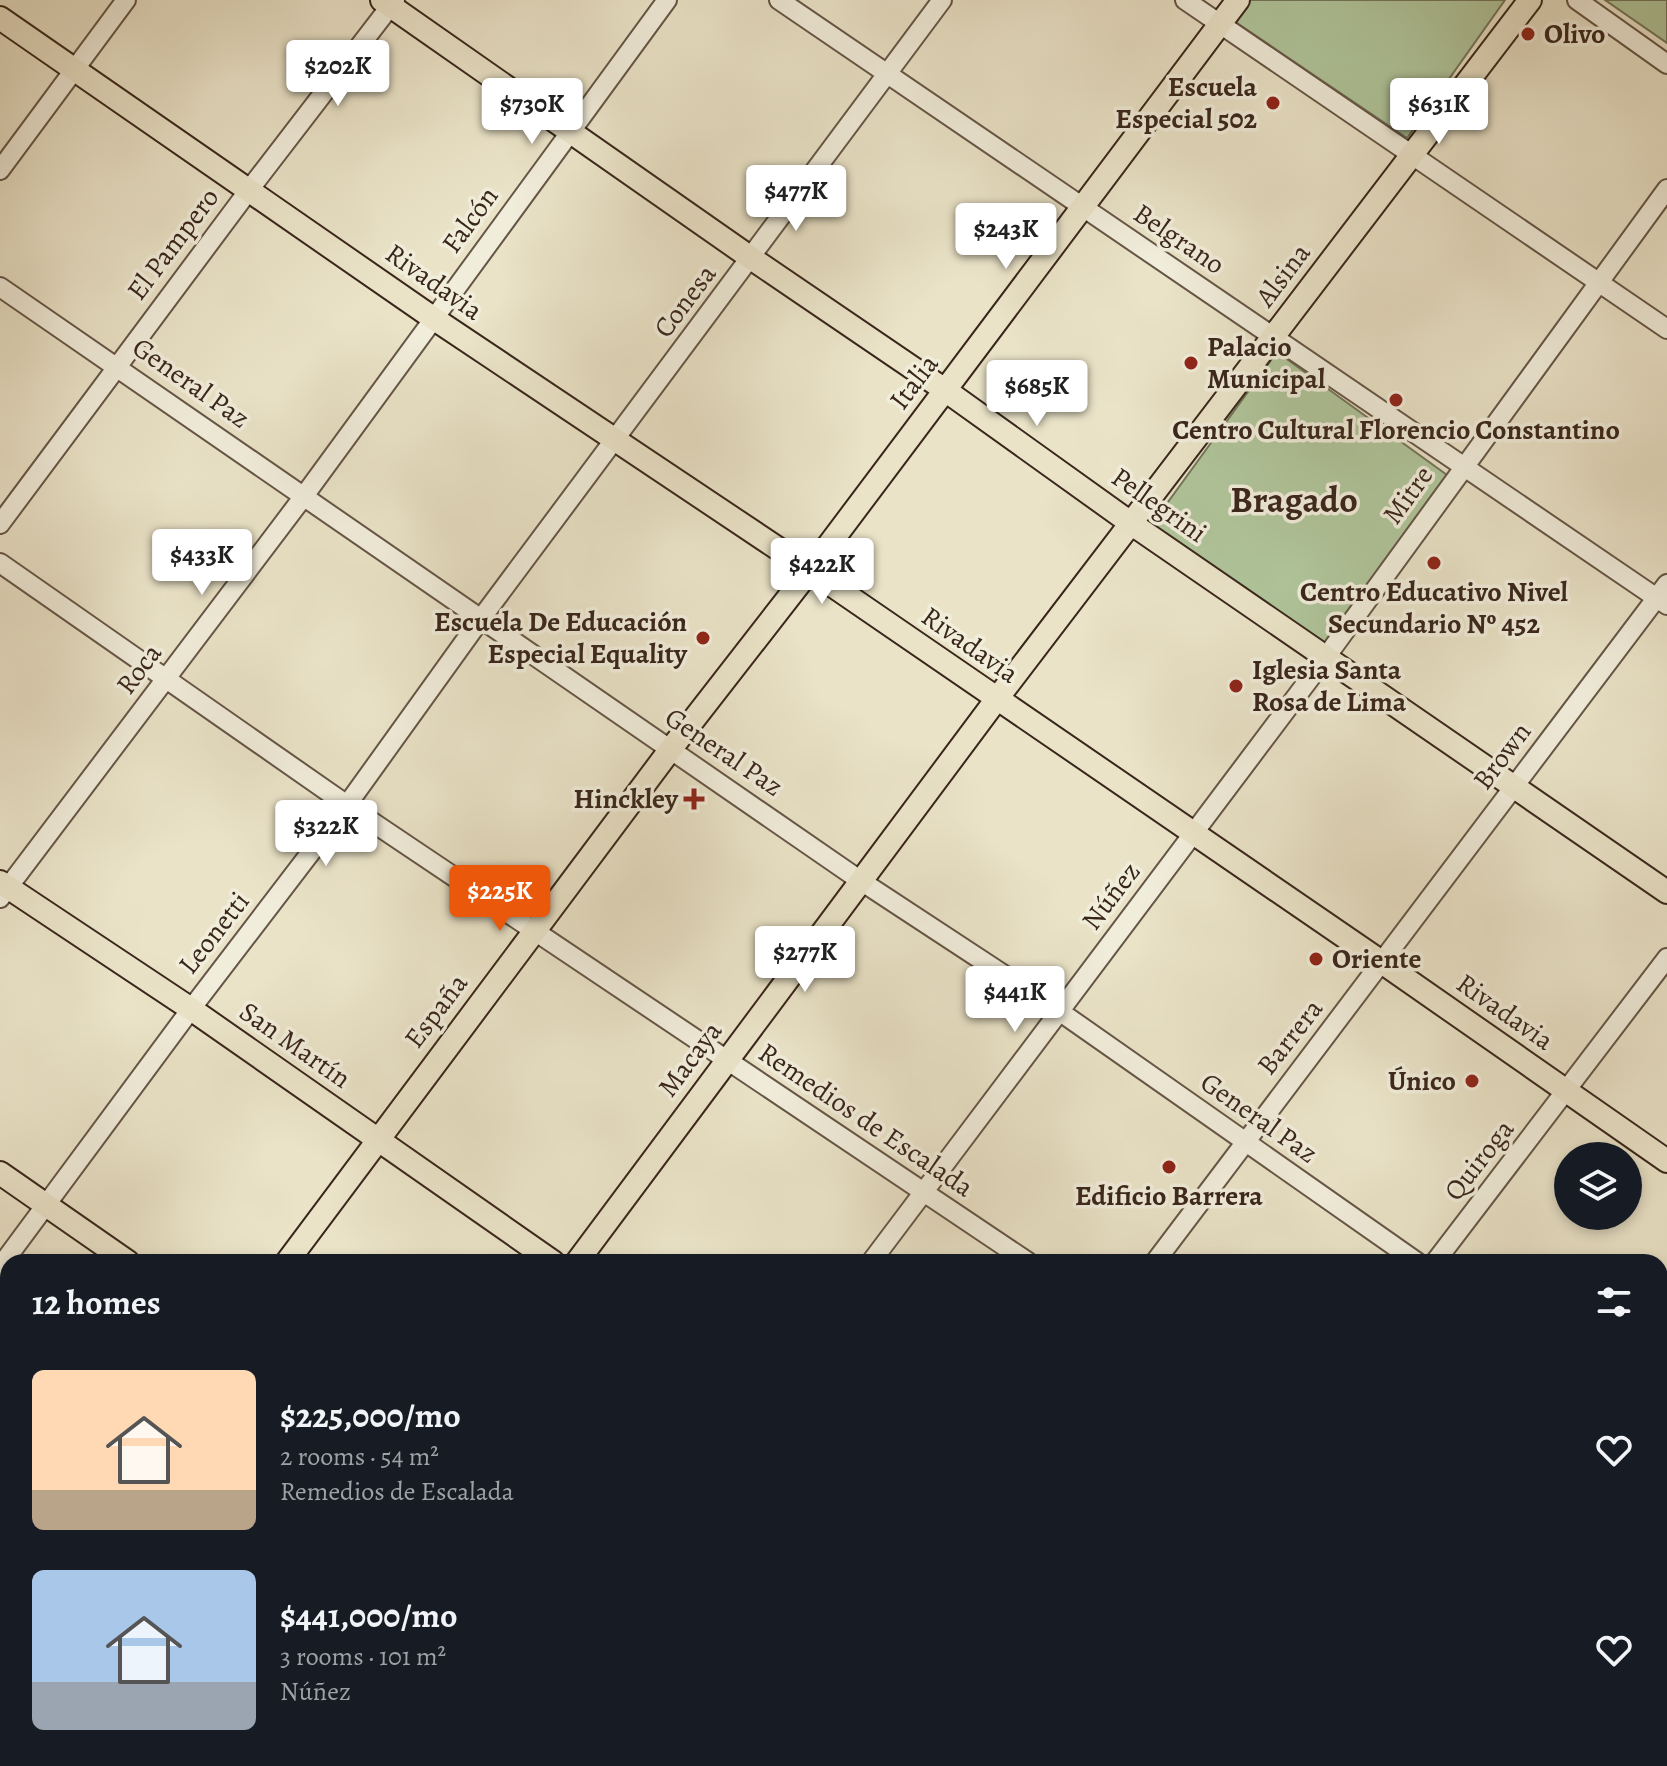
<!DOCTYPE html>
<meta charset="utf-8">
<style>
body{margin:0;font-family:Alegreya,serif;background:#20242c;color:#f1f3f6;height:100vh;display:flex;flex-direction:column;font-size:30px;white-space:nowrap}
*{box-sizing:border-box;margin:0}
p{font-size:26px;color:#9ea1a6}
.icon{flex:none;width:44px;height:44px;fill:none;stroke:currentColor;stroke-width:2;stroke-linecap:round;stroke-linejoin:round}
.map{position:relative;flex:1;overflow:hidden}
.panel{position:absolute;left:0px;top:1254px;width:1668px;height:512px;display:flex;flex-direction:column;background:#171b24;border-radius:24px 24px 0 0;box-shadow:0 4px 12px #0003}
.panel>*{flex:none}
.buttons{position:absolute;left:1554px;top:1142px;display:grid;gap:16px}
.buttons a{display:grid;place-items:center;width:88px;height:88px;border-radius:50%;background:#171b24;box-shadow:0 4px 12px #0003;font-size:40px}
.price{position:absolute;translate:-50% -68px;padding:0 18px;border-radius:8px;background:#fff;color:#222;font-size:26px;line-height:52px;filter:drop-shadow(0 2px 4px #0008)}
.price::after{content:'';position:absolute;left:50%;top:48px;width:24px;height:18px;margin-left:-12px;background:inherit;clip-path:polygon(0 0,100% 0,50% 100%)}
.price.selected{background:#ea580c;color:#fff}
ul{padding:0;list-style:none}
li{display:flex;align-items:center;gap:24px;height:200px;padding:0 32px}
li span{display:grid;place-items:center;flex:none;width:224px;height:160px;border-radius:12px;color:#555}
li>.icon{margin-inline-start:auto}
span .icon{width:96px;height:96px;fill:#fffc;stroke-width:1}
li b{font-size:34px}
h2{display:flex;justify-content:space-between;align-items:center;height:96px;padding:0 32px;font-size:34px}
.map>svg:first-child{display:block}
.park{fill:#b0c59b;stroke:#74765b;stroke-width:2}
.lines{fill:none;stroke-linecap:round;stroke-linejoin:round}
.minor-casing{stroke:#655546;stroke-width:22}
.major-casing{stroke:#39261b;stroke-width:26}
.minor{stroke:#f1eddb;stroke-width:18}
.major{stroke:#eae3c8;stroke-width:22}
.poi-dot{fill:#8f2418;stroke:#f1eddb;stroke-width:3}
.labels{text-anchor:middle;dominant-baseline:central;stroke-width:7;stroke-linejoin:round;paint-order:stroke}
.poi-label{font-size:28px;font-weight:bold;fill:#39261b;stroke:#f1eddb;text-anchor:start}
.street-label{font-size:28px;fill:#39261b;stroke:#f1eddb}
.district-label{font-size:36px;font-weight:bold;fill:#39261b;stroke:#f1eddb}
</style>
<div class="map">
<svg width="1667" height="1766" viewBox="0 0 1667 1766">
<rect width="100%" height="100%" fill="#eae3c8"/>
<filter id="stains"><feTurbulence type="fractalNoise" baseFrequency=".0025" numOctaves="4"/><feColorMatrix values="0 0 0 0 .2 0 0 0 0 .09 0 0 0 0 .02 0 0 0 .5 -.17"/></filter>
<radialGradient id="worn" r=".72"><stop offset=".6" stop-color="#630" stop-opacity="0"/><stop offset="1" stop-color="#630" stop-opacity=".3"/></radialGradient>
<!-- park -->
<path class="park" d="M1245,0H1505L1407,138L1231,19Z
M1605,0H1667V43Z
M1277,352L1447,475L1321,647L1152,524Z"/>
<g class="lines">
<defs>
<path id="minor" d="M779,0L1667,605
M1185,0L1667,329
M1577,0L1667,64
M0,170L126,0
M0,287L861,881L1059,1011L1417,1262
M0,524L249,190L395,0
M0,563L347,805L1028,1262
M0,898L304,496L667,0
M871,1262L1326,657L1667,189
M1155,1262L1667,584
M1435,1262L1667,958
M0,1267L191,1009L347,805L480,620L942,0
M1660,1340L1667,1331
M1660,1433L1667,1438
M0,1436L8,1442
M0,1696L8,1702
M1660,1717L1667,1722
M1660,1745L1667,1735
M89,1758L101,1766
M465,1758L476,1766
M500,1766L506,1758
M777,1766L783,1758
M1047,1766L1053,1758
M1341,1766L1347,1758
M1644,1766L1650,1758"/>
<path id="major" d="M382,0L751,258L945,390L1132,524L1667,892
M0,18L433,318L810,570L1383,963L1667,1161
M0,882L191,1009L553,1262
M0,1173L128,1262
M287,1262L670,750L810,570L1238,0
M577,1262L996,700L1530,0
M0,1653L8,1642
M840,1758L852,1766
M1270,1758L1282,1766
M203,1766L209,1758"/>
</defs>
<!-- minor casing -->
<use href="#minor" class="minor-casing"/>
<!-- major casing -->
<use href="#major" class="major-casing"/>
<!-- minor -->
<use href="#minor" class="minor"/>
<!-- major -->
<use href="#major" class="major"/>
</g>
<!-- markers -->
<g class="poi-dot">
<circle cx="1528" cy="34" r="8"/>
<circle cx="1273" cy="103" r="8"/>
<circle cx="1191" cy="363" r="8"/>
<circle cx="1396" cy="400" r="8"/>
<circle cx="1434" cy="563" r="8"/>
<circle cx="703" cy="638" r="8"/>
<circle cx="1236" cy="686" r="8"/>
<path d="M690 787h8v8h8v8h-8v8h-8v-8h-8v-8h8z"/>
<circle cx="1316" cy="959" r="8"/>
<circle cx="1472" cy="1081" r="8"/>
<circle cx="1169" cy="1167" r="8"/>
</g>
<g class="labels">
<!-- poi labels -->
<g class="poi-label">
<text x="1544" y="34">Olivo</text>
<text x="1257" y="87" text-anchor="end">Escuela<tspan x="1257" dy="32">Especial 502</tspan></text>
<text x="1207" y="347">Palacio<tspan x="1207" dy="32">Municipal</tspan></text>
<text x="1396" y="430" text-anchor="middle">Centro Cultural Florencio Constantino</text>
<text x="1434" y="592" text-anchor="middle">Centro Educativo Nivel<tspan x="1434" dy="32">Secundario Nº 452</tspan></text>
<text x="687" y="622" text-anchor="end">Escuela De Educación<tspan x="687" dy="32">Especial Equality</tspan></text>
<text x="1252" y="670">Iglesia Santa<tspan x="1252" dy="32">Rosa de Lima</tspan></text>
<text x="678" y="799" text-anchor="end">Hinckley</text>
<text x="1332" y="959">Oriente</text>
<text x="1456" y="1081" text-anchor="end">Único</text>
<text x="1169" y="1196" text-anchor="middle">Edificio Barrera</text>
</g>
<!-- street labels -->
<g class="street-label">
<text transform="translate(470 220) rotate(-54)">Falcón</text>
<text transform="translate(1179 239) rotate(34)">Belgrano</text>
<text transform="translate(173 244) rotate(-53)">El Pampero</text>
<text transform="translate(1283 275) rotate(-53)">Alsina</text>
<text transform="translate(434 282) rotate(35)">Rivadavia</text>
<text transform="translate(685 301) rotate(-53)">Conesa</text>
<text transform="translate(914 382) rotate(-53)">Italia</text>
<text transform="translate(191 383) rotate(35)">General Paz</text>
<text transform="translate(1408 495) rotate(-54)">Mitre</text>
<text transform="translate(1159 505) rotate(35)">Pellegrini</text>
<text transform="translate(970 645) rotate(35)">Rivadavia</text>
<text transform="translate(139 669) rotate(-53)">Roca</text>
<text transform="translate(724 752) rotate(34)">General Paz</text>
<text transform="translate(1502 756) rotate(-53)">Brown</text>
<text transform="translate(1111 896) rotate(-53)">Núñez</text>
<text transform="translate(214 933) rotate(-52)">Leonetti</text>
<text transform="translate(436 1011) rotate(-53)">España</text>
<text transform="translate(1505 1012) rotate(35)">Rivadavia</text>
<text transform="translate(1290 1037) rotate(-52)">Barrera</text>
<text transform="translate(295 1045) rotate(35)">San Martín</text>
<text transform="translate(690 1059) rotate(-53)">Macaya</text>
<text transform="translate(1259 1118) rotate(35)">General Paz</text>
<text transform="translate(866 1120) rotate(34)">Remedios de Escalada</text>
<text transform="translate(1479 1160) rotate(-52)">Quiroga</text>
</g>
<!-- district labels -->
<g class="district-label">
<text x="1294" y="499">Bragado</text>
</g>
</g>
<rect width="100%" height="100%" filter="url(#stains)"/>
<rect width="100%" height="100%" fill="url(#worn)"/>
</svg>
<div class="buttons">
<a><svg class="icon" aria-label="layers" viewBox="0 0 24 24"><path d="M12 4l9 5-9 5-9-5zM3 14l9 5 9-5"/></svg></a>
</div>
<b class="price" style="left:338px;top:108px">$202K</b>
<b class="price" style="left:532px;top:146px">$730K</b>
<b class="price" style="left:1439px;top:146px">$631K</b>
<b class="price" style="left:796px;top:233px">$477K</b>
<b class="price" style="left:1006px;top:271px">$243K</b>
<b class="price" style="left:1037px;top:428px">$685K</b>
<b class="price" style="left:202px;top:597px">$433K</b>
<b class="price" style="left:822px;top:606px">$422K</b>
<b class="price" style="left:326px;top:868px">$322K</b>
<b class="price selected" style="left:500px;top:933px">$225K</b>
<b class="price" style="left:805px;top:994px">$277K</b>
<b class="price" style="left:1015px;top:1034px">$441K</b>
<section class="panel">
<h2>12 homes<svg class="icon" aria-label="filters" viewBox="0 0 24 24"><path d="M4 7h16M4 17h16"/><circle cx="9" cy="7" r="2"/><circle cx="15" cy="17" r="2"/></svg></h2>
<ul>
<li><span style="background:linear-gradient(#ffd9b3 75%,#b9a48a 0)"><svg class="icon" aria-label="home" viewBox="0 0 24 24"><path d="M3 11l9-7 9 7M6 9v11h12V9"/></svg></span><div><b>$225,000/mo</b><p>2 rooms · 54 m²</p><p>Remedios de Escalada</p></div><svg class="icon" aria-label="heart" viewBox="0 0 24 24"><path d="M12 20l-8-8c-3-5 5-10 8-4 3-6 11-1 8 4z"/></svg></li>
<li><span style="background:linear-gradient(#a9c7e8 70%,#9aa5b1 0)"><svg class="icon" aria-label="home" viewBox="0 0 24 24"><path d="M3 11l9-7 9 7M6 9v11h12V9"/></svg></span><div><b>$441,000/mo</b><p>3 rooms · 101 m²</p><p>Núñez</p></div><svg class="icon" aria-label="heart" viewBox="0 0 24 24"><path d="M12 20l-8-8c-3-5 5-10 8-4 3-6 11-1 8 4z"/></svg></li>
</ul>
</section>
</div>
